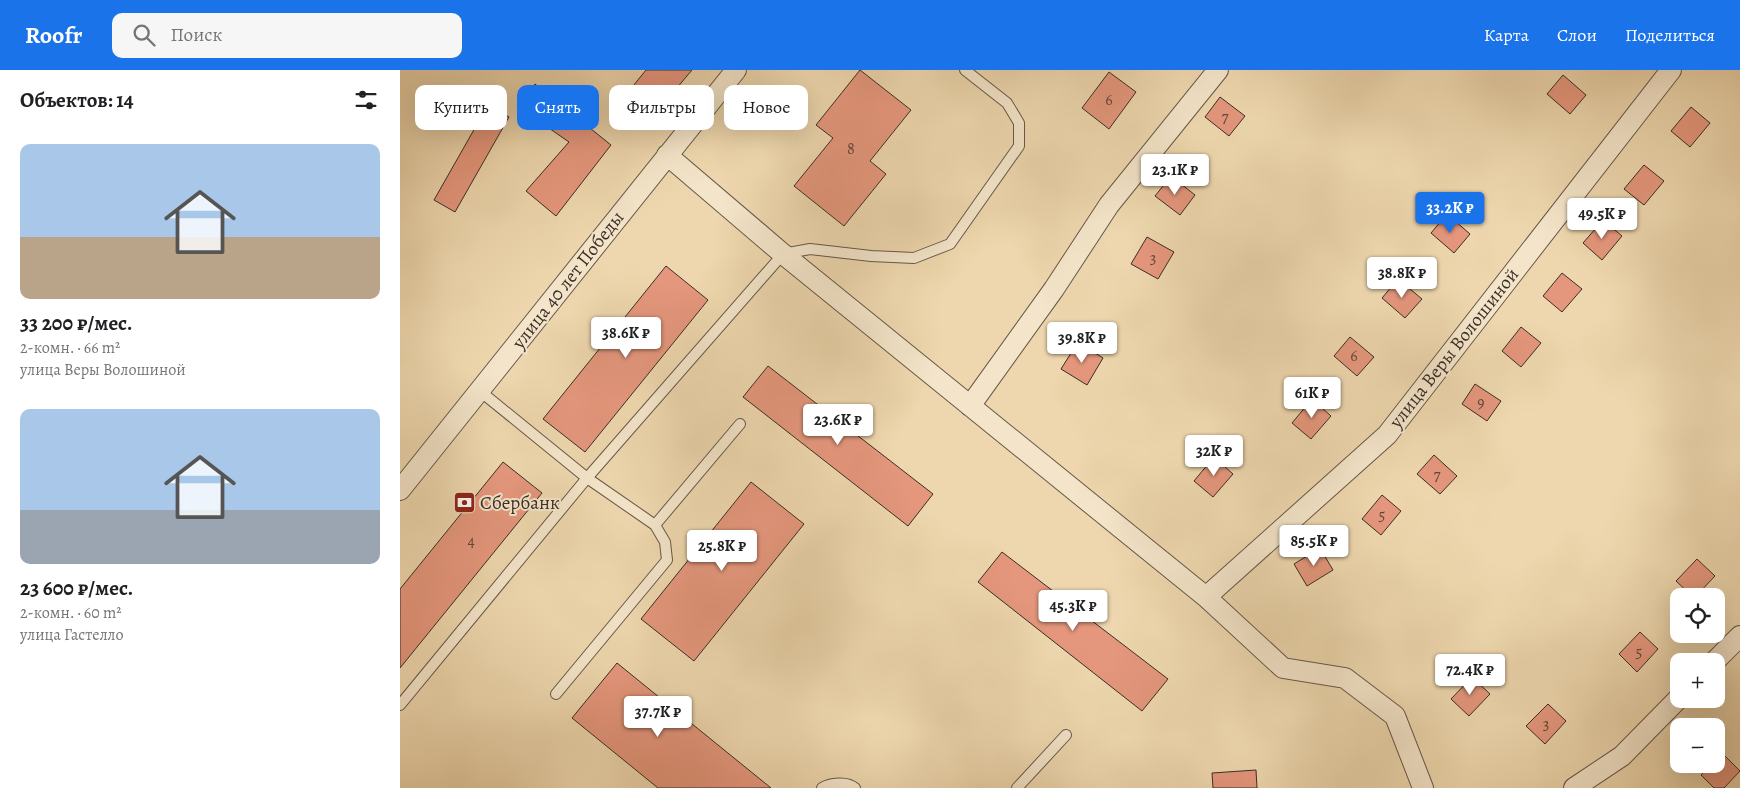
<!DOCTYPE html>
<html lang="ru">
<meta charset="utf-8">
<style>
body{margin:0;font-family:Alegreya,serif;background:#f6f6f6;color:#202124;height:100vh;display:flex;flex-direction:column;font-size:19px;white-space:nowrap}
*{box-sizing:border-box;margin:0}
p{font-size:16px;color:#757577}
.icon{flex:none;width:28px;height:28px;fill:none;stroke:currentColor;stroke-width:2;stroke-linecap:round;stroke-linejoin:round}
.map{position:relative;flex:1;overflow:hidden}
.drawer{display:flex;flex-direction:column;background:#fff;width:400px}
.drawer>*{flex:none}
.guide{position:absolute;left:15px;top:15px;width:475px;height:45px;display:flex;gap:10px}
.buttons{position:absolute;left:1270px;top:518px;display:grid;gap:10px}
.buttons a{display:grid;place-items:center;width:55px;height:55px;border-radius:10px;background:#fff;box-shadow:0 5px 20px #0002;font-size:25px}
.price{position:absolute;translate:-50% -42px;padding:0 11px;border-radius:5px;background:#fff;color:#222;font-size:16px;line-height:32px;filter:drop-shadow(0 1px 2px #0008)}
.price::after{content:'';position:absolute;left:50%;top:30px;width:15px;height:11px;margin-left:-8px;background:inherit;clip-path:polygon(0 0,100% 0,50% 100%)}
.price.selected{background:#1a73e8;color:#fff}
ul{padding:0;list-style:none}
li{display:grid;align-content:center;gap:10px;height:265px;padding:0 20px}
li span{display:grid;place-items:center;height:155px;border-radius:10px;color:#555}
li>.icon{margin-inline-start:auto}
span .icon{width:90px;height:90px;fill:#fffc;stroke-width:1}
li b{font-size:21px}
h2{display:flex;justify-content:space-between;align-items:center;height:60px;padding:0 20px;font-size:21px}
.chip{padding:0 18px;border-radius:10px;background:#fff;box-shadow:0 5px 20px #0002;font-size:18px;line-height:45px}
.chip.selected{background:#1a73e8;color:#fff}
header{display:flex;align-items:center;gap:30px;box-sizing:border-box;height:70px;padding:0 25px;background:#1a73e8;color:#fff}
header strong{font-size:24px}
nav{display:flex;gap:28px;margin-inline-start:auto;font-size:18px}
.search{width:350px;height:45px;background:#f6f6f6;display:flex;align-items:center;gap:12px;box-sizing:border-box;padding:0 18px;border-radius:10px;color:#757577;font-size:19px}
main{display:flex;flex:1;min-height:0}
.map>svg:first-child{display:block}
.building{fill:#e5977d;stroke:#392e27}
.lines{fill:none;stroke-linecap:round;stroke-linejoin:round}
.lane-casing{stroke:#665849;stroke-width:12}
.street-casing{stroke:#665849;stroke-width:22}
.lane{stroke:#f4e5ca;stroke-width:10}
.street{stroke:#f4e5ca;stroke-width:20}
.labels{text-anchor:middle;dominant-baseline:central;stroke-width:4;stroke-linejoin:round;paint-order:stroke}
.number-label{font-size:16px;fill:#64483c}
.street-label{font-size:19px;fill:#392e27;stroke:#f4e5ca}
.poi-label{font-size:19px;fill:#392e27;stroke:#f4e5ca;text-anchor:start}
</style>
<header>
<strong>Roofr</strong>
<div class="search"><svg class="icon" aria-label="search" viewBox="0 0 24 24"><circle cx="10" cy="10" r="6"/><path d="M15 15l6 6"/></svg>Поиск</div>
<nav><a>Карта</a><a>Слои</a><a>Поделиться</a></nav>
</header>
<main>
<section class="drawer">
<h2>Объектов: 14<svg class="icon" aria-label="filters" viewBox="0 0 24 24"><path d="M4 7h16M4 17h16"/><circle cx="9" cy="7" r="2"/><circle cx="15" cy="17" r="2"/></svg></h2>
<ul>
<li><span style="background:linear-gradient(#a9c7e8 60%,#b9a48a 0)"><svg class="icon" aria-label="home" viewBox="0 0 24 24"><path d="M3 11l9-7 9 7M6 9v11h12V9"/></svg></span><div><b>33 200 ₽/мес.</b><p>2-комн. · 66 m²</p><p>улица Веры Волошиной</p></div></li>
<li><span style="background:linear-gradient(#a9c7e8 65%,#9aa5b1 0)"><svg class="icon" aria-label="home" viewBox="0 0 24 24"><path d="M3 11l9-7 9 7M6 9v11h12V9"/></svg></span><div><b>23 600 ₽/мес.</b><p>2-комн. · 60 m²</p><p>улица Гастелло</p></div></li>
</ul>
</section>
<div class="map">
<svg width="1340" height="718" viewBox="0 0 1340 718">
<rect width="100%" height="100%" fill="#eed7ae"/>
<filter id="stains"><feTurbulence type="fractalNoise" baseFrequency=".004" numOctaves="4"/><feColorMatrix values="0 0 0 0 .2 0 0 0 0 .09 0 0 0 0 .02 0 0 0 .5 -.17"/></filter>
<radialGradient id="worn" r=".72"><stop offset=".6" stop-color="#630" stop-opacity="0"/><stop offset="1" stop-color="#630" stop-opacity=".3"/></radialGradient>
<!-- building -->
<path class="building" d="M246,0H292L260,38L233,16Z
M460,0L511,40L470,91L486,104L444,156L394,116L433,68L416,55Z
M709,2L736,22L709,59L682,38Z
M1163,5L1186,25L1170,44L1147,24Z
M135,14L211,75L156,146L126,121L169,72L117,36Z
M820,27L845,46L829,66L805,47Z
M88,35L109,47L55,142L34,130Z
M1291,37L1310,53L1290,77L1271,61Z
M1244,95L1264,111L1244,135L1224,119Z
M771,106L795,125L780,145L755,126Z
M1047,144L1070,164L1054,183L1031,163Z
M1203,150L1222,166L1202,190L1183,173Z
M747,167L774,182L758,209L731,194Z
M266,196L308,230L185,382L143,349Z
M1162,203L1182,219L1162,242L1143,226Z
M998,209L1022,229L1005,248L982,228Z
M1121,257L1141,273L1121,297L1102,281Z
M950,267L974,287L957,306L934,286Z
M678,272L703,288L687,315L661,299Z
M368,296L533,424L508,456L343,327Z
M1075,314L1101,331L1087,351L1062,334Z
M912,329L931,346L911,369L892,353Z
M1034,385L1057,406L1040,424L1017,404Z
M814,387L833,404L813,427L794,411Z
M103,392L142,423L0,598V519Z
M351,412L404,454L294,591L241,549Z
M982,425L1001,441L981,465L962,449Z
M920,478L933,500L907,516L894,494Z
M602,482L768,609L742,641L578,512Z
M1297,489L1315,506L1296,526H1292L1276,511Z
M1240,562L1258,579L1237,602L1219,584Z
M217,593L371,718H258L172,648Z
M1072,607L1090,624L1069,646L1051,629Z
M1148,634L1166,651L1145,674L1126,656Z
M1322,683L1340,701L1324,718H1314L1301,705L1312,694H1316V690Z
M856,700L857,718H813L812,703Z"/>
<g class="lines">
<defs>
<path id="lane" d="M80,321L187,408L255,455L265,472L267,490L156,624
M255,455L340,354
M0,635L187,408L383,184L410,179L471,186L514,188L550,174L619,76V53L607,33L565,0
M422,718C430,713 447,711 455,718
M617,718L666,665"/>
<path id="street" d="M267,85L383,184L806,527L883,598L945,608L995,646L1023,718
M570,336L654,219L709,135L818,0
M0,420L336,0
M806,527L987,365L1271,0
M1315,591L1340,566
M1174,718L1222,686L1279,628"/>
</defs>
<!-- lane casing -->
<use href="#lane" class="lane-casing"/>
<!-- street casing -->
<use href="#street" class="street-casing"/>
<!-- lane -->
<use href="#lane" class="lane"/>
<!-- street -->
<use href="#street" class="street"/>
</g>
<!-- icons -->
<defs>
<symbol id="bank-square" viewBox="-11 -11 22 22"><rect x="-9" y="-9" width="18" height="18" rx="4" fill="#8f2418" stroke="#f4e5ca"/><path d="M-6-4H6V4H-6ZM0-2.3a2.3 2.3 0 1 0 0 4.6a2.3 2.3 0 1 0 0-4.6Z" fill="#fff"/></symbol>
</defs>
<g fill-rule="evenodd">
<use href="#bank-square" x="52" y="420" width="25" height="25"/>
</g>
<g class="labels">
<!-- number labels -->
<g class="number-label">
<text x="709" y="30">6</text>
<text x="825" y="47">7</text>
<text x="451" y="79">8</text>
<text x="753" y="188">3</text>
<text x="954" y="286">6</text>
<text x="1081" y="333">9</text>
<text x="1037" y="405">7</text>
<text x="982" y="445">5</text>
<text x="71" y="471">4</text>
<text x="1239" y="582">5</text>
<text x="1146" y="654">3</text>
</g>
<!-- street labels -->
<g class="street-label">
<text transform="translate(168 210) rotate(-52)">улица 40 лет Победы</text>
<text transform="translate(1054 278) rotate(-52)">улица Веры Волошиной</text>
</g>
<!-- poi labels -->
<g class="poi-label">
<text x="80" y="433">Сбербанк</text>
</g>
</g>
<rect width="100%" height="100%" filter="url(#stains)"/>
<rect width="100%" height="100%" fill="url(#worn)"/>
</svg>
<div class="buttons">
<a><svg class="icon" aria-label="locate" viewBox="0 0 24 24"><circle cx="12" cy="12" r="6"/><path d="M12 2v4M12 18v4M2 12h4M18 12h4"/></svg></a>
<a>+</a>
<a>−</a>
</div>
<b class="price" style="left:775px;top:126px">23.1K ₽</b>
<b class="price selected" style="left:1050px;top:164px">33.2K ₽</b>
<b class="price" style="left:1202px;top:170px">49.5K ₽</b>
<b class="price" style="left:1002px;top:229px">38.8K ₽</b>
<b class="price" style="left:226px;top:289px">38.6K ₽</b>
<b class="price" style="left:682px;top:294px">39.8K ₽</b>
<b class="price" style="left:912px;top:349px">61K ₽</b>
<b class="price" style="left:438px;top:376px">23.6K ₽</b>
<b class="price" style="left:814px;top:407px">32K ₽</b>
<b class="price" style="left:914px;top:497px">85.5K ₽</b>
<b class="price" style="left:322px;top:502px">25.8K ₽</b>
<b class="price" style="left:673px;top:562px">45.3K ₽</b>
<b class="price" style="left:1070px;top:626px">72.4K ₽</b>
<b class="price" style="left:258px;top:668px">37.7K ₽</b>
<div class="guide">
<a class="chip">Купить</a>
<a class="chip selected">Снять</a>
<a class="chip">Фильтры</a>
<a class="chip">Новое</a>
</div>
</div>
</main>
